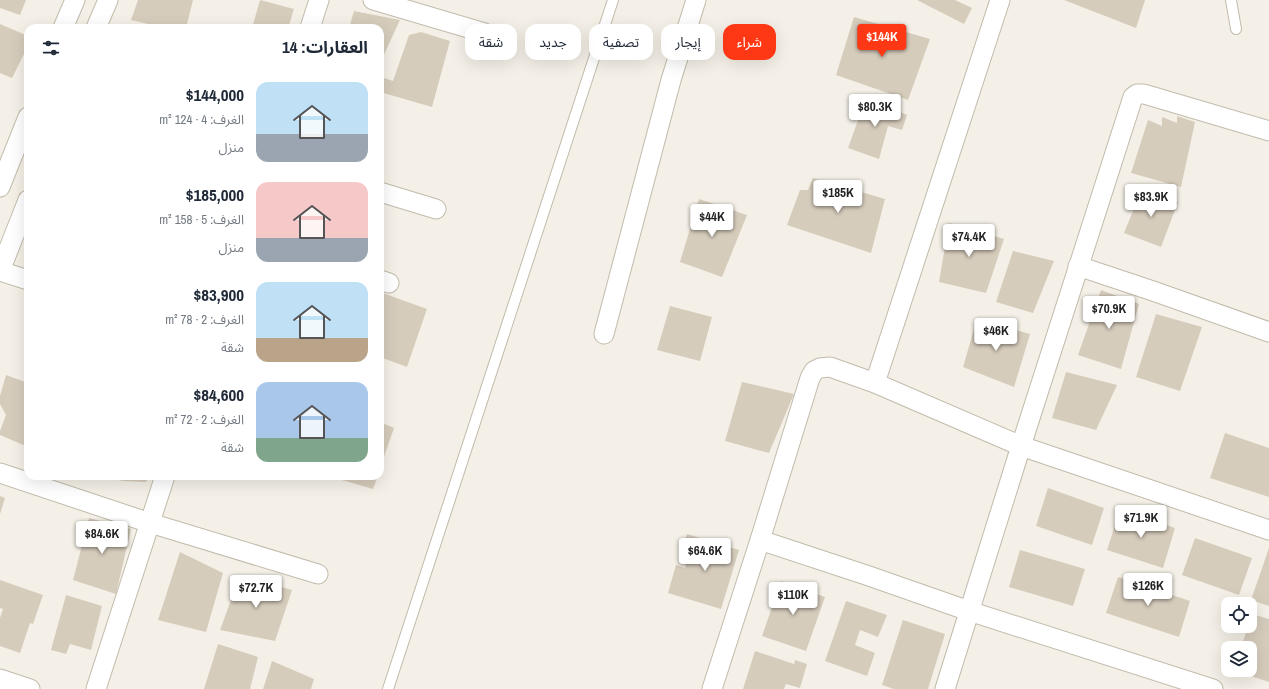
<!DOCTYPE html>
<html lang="ar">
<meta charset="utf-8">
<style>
body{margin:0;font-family:"Archivo Narrow","Noto Sans Arabic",sans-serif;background:#f6f6f7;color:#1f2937;direction:rtl;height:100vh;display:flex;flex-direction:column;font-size:15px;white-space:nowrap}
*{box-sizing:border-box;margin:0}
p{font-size:13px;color:#747a83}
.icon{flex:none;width:22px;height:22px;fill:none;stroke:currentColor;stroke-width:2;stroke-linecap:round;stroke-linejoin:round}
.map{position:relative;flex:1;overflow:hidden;direction:ltr}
.panel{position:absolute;left:24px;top:24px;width:360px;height:456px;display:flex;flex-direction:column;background:#fff;border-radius:12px;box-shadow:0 4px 16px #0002;direction:rtl}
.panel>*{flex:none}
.top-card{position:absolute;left:396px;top:24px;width:380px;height:36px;direction:rtl;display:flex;gap:8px}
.buttons{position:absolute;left:1221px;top:597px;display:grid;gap:8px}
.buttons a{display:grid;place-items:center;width:36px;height:36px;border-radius:8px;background:#fff;box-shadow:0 4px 16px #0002;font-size:20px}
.price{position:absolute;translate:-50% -34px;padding:0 9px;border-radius:4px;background:#fff;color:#222;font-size:13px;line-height:26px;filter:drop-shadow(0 1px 2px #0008)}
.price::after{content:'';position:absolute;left:50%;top:24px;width:12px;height:9px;margin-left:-6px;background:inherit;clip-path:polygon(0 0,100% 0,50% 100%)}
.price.current{background:#fe3814;color:#fff}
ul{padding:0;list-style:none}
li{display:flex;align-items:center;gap:12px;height:100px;padding:0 16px}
li span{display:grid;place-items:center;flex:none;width:112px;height:80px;border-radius:12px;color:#555}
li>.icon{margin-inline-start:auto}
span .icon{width:48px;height:48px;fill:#fffc;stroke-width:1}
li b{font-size:17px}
h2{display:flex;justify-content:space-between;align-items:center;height:48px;padding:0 16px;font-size:17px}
.tag{padding:0 14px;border-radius:12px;background:#fff;box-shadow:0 4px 16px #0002;font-size:14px;line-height:36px}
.tag.current{background:#fe3814;color:#fff}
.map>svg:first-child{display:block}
.building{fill:#d6ccbc}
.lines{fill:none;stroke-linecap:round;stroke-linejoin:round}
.lane-casing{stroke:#c2bbac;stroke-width:12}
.street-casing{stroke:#c2bbac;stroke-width:21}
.lane{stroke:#fff;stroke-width:10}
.street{stroke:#fff;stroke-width:19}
</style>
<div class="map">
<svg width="1269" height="689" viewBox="0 0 1269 689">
<rect width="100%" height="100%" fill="#f4f0e7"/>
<!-- building -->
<path class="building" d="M0,0H26L20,15L0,8Z
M138,0H193L186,28H165L131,20Z
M260,0L294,9L288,28H252Z
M917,0H955L972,8L964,24Z
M1064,0H1145L1136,28Z
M354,11L400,20L380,63V28H349Z
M854,17L930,39L908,100L836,75Z
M0,24L28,36V46L12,78L0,73Z
M421,32L450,41L432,107L380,92L381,77L393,81L409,35Z
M866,98L907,115L902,130L888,126L879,159L848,148Z
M1177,116L1195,122L1181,187L1131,173L1148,120L1162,126V117L1177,123Z
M813,178L885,199L871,253L787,225L800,190H808Z
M1142,189L1178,202L1161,247L1124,233Z
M699,199L747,215L722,277L680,262Z
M949,223L1004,239L986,293L939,282Z
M1013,251L1054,261L1033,313L996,302Z
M1101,290L1139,304L1121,369L1078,355Z
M380,292L427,309L407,367L380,357Z
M670,306L712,317L700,361L657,350Z
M1156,314L1202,327L1180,391L1136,377Z
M977,319L1030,334L1014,387L963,367Z
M1066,372L1117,385L1096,430L1052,418Z
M6,375L28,383V447L0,435V431L6,415L0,404V396Z
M742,382L794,394L769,453L725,441Z
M380,422L394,428L380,468Z
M1225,433L1269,448V497L1210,478Z
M114,476H150L146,482L124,481L112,479Z
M328,476H378L373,489Z
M1048,488L1104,508L1092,545L1036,526Z
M0,496L5,498L0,514Z
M1120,510L1175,528L1163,568L1107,550Z
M89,518L131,529L116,594L73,580Z
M687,534L739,550L721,609L668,593L676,565L685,568L691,548L683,546Z
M1195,538L1252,558L1239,595L1182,575Z
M1269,548V606L1251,600Z
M1020,550L1085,569L1073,606L1009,587Z
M180,552L223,573L206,632L158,620Z
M240,575L292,590L275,641L220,630Z
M1118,577L1190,601L1179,637L1106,613Z
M0,580L43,595L33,624L30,623L20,653L0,646V618L3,609L0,608Z
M781,581L825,597L806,651L762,636Z
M66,595L102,606L91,650L70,644L66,654L51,650Z
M846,601L887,615L878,637L860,630L855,645L875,653L867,676L825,661Z
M1252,614L1269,619V682L1233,670H1250V648H1241L1248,626H1250V620Z
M903,620L945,634L928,689H894L882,685Z
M218,644L258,657L250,689H204Z
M755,651L794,664L795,660L807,664L800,688L786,684L784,689H743Z
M272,661L314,679L311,689H263Z"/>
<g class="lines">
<defs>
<path id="lane" d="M1231,0L1236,29
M388,689L613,0"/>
<path id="street" d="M373,0L485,33
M63,28L75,0
M96,28L108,0
M310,28L319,0
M0,187L28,117
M380,192L436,209
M28,200L0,271L28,280
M1078,266L1153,291L1269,332
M380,280L389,283
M604,334L671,80L696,0
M875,383L1000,0
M0,473L150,523L318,574
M760,540L869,576L969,611L1213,689
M0,679L30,689
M96,689L165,476
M712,689L760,540L810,378L814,371L820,368L830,367L875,383L1021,446L1269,530
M945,689L1021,446L1133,97L1137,94H1144L1269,131"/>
</defs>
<!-- lane casing -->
<use href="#lane" class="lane-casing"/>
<!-- street casing -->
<use href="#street" class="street-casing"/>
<!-- lane -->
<use href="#lane" class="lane"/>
<!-- street -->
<use href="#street" class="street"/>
</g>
</svg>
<div class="buttons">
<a><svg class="icon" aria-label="locate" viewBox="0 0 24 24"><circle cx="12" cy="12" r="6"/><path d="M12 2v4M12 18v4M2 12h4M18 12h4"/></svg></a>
<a><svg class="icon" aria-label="layers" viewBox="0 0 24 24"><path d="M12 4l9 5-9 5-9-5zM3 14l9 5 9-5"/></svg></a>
</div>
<b class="price current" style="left:882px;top:58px">$144K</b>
<b class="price" style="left:875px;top:128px">$80.3K</b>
<b class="price" style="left:838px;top:214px">$185K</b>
<b class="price" style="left:1151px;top:218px">$83.9K</b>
<b class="price" style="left:712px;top:238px">$44K</b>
<b class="price" style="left:969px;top:258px">$74.4K</b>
<b class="price" style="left:1109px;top:330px">$70.9K</b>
<b class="price" style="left:996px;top:352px">$46K</b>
<b class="price" style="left:1141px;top:539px">$71.9K</b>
<b class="price" style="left:102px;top:555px">$84.6K</b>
<b class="price" style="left:705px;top:572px">$64.6K</b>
<b class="price" style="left:1148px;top:607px">$126K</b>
<b class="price" style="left:256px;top:609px">$72.7K</b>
<b class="price" style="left:793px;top:616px">$110K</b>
<div class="top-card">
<a class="tag current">شراء</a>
<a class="tag">إيجار</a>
<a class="tag">تصفية</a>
<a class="tag">جديد</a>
<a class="tag">شقة</a>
</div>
<section class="panel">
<h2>العقارات: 14<svg class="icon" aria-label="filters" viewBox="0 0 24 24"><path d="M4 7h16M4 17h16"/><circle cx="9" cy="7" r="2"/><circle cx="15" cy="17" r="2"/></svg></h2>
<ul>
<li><span style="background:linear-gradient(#bfe0f5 65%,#9aa5b1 0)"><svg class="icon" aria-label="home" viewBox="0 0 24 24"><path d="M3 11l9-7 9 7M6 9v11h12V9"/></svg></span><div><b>$144,000</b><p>الغرف: 4 · 124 m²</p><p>منزل</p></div></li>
<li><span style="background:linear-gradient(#f6c9c9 70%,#9aa5b1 0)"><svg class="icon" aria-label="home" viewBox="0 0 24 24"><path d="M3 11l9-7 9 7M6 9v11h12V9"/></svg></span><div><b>$185,000</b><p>الغرف: 5 · 158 m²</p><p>منزل</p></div></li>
<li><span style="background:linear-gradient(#bfe0f5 70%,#b9a48a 0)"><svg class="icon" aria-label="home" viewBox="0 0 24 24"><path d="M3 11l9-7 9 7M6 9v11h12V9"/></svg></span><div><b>$83,900</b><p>الغرف: 2 · 78 m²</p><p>شقة</p></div></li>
<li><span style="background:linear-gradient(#a9c7e8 70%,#7fa58c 0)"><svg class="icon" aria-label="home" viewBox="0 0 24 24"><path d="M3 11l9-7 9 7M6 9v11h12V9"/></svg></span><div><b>$84,600</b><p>الغرف: 2 · 72 m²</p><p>شقة</p></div></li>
</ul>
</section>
</div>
